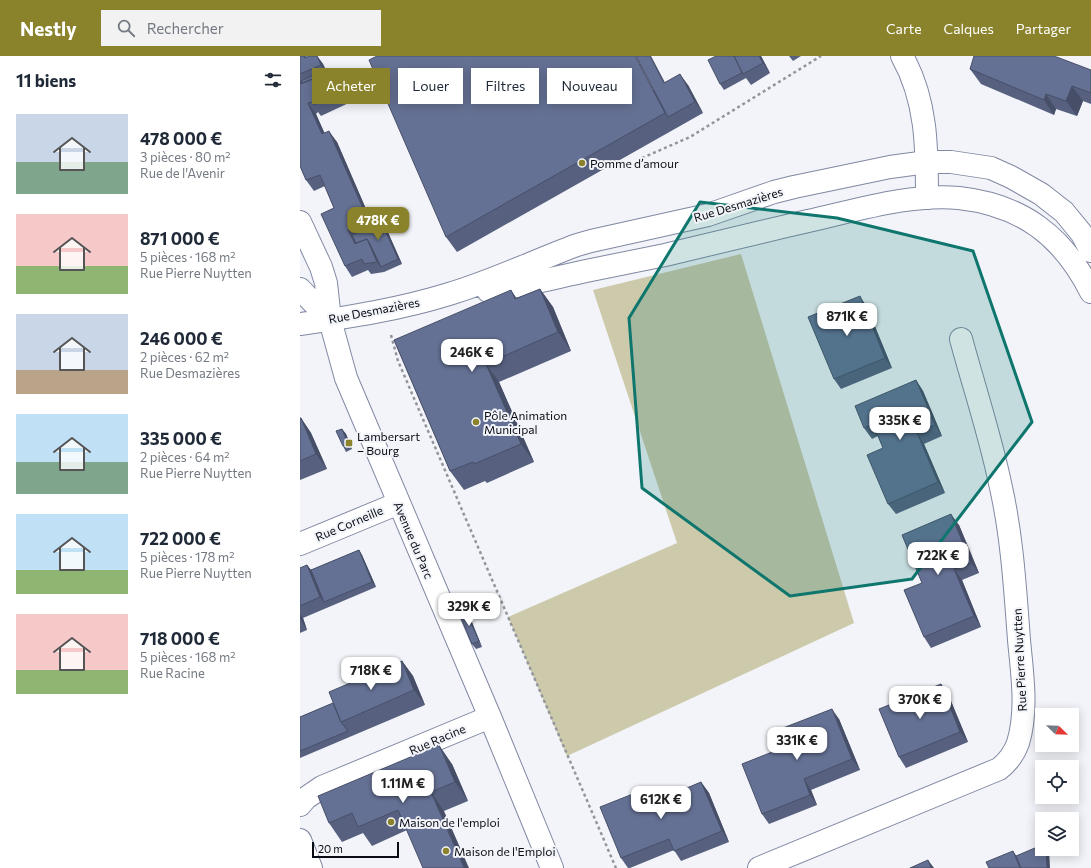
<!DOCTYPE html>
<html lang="fr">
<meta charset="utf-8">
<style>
body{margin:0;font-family:Commissioner,sans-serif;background:#f2f2f3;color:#1f2937;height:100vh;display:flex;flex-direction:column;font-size:15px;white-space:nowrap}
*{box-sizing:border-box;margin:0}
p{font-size:13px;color:#747a83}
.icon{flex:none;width:22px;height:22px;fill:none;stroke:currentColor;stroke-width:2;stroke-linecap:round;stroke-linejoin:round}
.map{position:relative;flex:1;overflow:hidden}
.drawer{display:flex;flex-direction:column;background:#fff;width:300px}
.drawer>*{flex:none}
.hud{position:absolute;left:12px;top:12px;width:380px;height:36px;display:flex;gap:8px}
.needle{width:26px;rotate:113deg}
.buttons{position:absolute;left:735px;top:652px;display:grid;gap:8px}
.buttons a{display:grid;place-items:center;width:44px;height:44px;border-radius:0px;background:#fff;box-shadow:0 2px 10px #0003;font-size:20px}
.scale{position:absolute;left:12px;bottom:10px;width:87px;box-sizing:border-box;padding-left:4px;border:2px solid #090c15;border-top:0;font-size:11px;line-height:14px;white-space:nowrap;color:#090c15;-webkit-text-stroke:3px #f2f4f9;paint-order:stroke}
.price{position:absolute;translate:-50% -34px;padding:0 9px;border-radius:8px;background:#fff;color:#222;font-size:13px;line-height:26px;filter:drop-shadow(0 1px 2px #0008)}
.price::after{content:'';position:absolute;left:50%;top:24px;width:12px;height:9px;margin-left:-6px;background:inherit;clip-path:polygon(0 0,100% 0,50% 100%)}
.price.current{background:#8a832b;color:#fff}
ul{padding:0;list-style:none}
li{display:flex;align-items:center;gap:12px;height:100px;padding:0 16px}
li span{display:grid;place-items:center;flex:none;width:112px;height:80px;border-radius:0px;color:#555}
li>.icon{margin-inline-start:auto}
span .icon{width:48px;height:48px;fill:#fffc;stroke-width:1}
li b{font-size:17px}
h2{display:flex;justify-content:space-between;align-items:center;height:48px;padding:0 16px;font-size:17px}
.tag{padding:0 14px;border-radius:0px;background:#fff;box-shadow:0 2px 10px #0003;font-size:14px;line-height:36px}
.tag.current{background:#8a832b;color:#fff}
header{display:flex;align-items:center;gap:24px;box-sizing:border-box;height:56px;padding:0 20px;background:#8a832b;color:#fff}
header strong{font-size:19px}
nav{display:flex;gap:22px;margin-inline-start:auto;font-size:14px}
.search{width:280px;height:36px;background:#f2f2f3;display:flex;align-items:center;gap:10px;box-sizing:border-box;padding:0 14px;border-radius:0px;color:#747a83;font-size:15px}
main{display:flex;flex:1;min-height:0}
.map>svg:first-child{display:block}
.green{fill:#cccaab}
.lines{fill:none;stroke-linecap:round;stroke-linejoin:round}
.minor-casing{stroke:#8089a3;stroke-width:24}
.tertiary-casing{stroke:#8089a3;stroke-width:24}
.path{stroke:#92959b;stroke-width:2.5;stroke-dasharray:3 3;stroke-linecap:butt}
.minor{stroke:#fff;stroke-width:22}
.tertiary{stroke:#fff;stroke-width:22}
.wall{fill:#57617f}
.shaded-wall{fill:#474f68}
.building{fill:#657194;stroke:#474f68}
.marked{fill:#0f766e;fill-opacity:0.2;stroke:#0f766e;stroke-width:3;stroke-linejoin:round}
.poi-dot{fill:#8a832b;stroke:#f2f4f9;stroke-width:1.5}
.labels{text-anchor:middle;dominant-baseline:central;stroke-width:4;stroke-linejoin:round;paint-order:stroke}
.poi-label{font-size:12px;fill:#090c15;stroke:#f2f4f9;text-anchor:start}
.street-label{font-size:12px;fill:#090c15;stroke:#f2f4f9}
</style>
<header>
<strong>Nestly</strong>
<div class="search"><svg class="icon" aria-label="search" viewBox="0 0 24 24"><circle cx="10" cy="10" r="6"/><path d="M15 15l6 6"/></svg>Rechercher</div>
<nav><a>Carte</a><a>Calques</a><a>Partager</a></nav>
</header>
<main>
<section class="drawer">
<h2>11 biens<svg class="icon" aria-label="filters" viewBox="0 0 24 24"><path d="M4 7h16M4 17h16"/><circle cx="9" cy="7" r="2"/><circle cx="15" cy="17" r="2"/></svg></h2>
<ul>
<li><span style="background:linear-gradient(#c9d6e8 60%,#7fa58c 0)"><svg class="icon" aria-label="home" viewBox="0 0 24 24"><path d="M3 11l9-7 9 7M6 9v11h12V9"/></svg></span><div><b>478 000 €</b><p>3 pièces · 80 m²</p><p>Rue de l'Avenir</p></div></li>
<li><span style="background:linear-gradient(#f6c9c9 65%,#8fb573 0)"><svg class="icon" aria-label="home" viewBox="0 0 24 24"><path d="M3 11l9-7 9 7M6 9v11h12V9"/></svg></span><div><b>871 000 €</b><p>5 pièces · 168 m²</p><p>Rue Pierre Nuytten</p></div></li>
<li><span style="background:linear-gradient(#c9d6e8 70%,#b9a48a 0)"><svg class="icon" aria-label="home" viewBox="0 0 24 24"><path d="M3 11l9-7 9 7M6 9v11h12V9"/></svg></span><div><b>246 000 €</b><p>2 pièces · 62 m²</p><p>Rue Desmazières</p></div></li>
<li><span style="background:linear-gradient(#bfe0f5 60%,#7fa58c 0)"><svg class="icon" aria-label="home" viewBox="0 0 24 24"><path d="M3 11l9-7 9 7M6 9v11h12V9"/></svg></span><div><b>335 000 €</b><p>2 pièces · 64 m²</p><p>Rue Pierre Nuytten</p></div></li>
<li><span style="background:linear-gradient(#bfe0f5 70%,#8fb573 0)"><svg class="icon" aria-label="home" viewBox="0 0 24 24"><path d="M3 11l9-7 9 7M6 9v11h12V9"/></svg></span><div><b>722 000 €</b><p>5 pièces · 178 m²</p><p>Rue Pierre Nuytten</p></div></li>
<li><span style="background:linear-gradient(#f6c9c9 70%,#8fb573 0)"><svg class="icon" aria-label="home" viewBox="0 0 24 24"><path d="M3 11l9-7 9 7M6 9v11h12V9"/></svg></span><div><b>718 000 €</b><p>5 pièces · 168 m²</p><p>Rue Racine</p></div></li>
</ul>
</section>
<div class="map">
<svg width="791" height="812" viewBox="0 0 791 812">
<rect width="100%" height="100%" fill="#f2f4f9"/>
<!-- green -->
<path class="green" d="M441,198L554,567L267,700L208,561L377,487L293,234Z"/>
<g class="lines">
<defs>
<path id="minor" d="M602,0C627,44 627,92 627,142
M30,264L46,322L190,661L252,812
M0,488L99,447
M0,749L6,742L22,731L190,661
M0,784L11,812
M459,812L699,713C708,706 714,698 718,687C728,654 722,617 719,584C715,531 712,479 700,427C690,379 674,331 661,283"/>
<path id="tertiary" d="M0,166L21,211L26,227L30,264
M0,233L30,264
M188,235C223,230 257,221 291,214C315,209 340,204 365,199C412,188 460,176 508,165C554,155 611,137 659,142C722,149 763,180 791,236
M0,268C50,261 101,253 149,238C193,225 234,205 277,189L291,185L408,159L474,136L494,131L590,111L627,106H651L691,112L711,121L741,138L764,156L782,178L791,195"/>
</defs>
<!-- minor casing -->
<use href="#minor" class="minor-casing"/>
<!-- tertiary casing -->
<use href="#tertiary" class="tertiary-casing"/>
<!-- path -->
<path class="path" d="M342,102L390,81L521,0
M91,279L98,305L316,812"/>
<!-- minor -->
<use href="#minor" class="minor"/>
<!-- tertiary -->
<use href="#tertiary" class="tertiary"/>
</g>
<!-- wall -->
<path class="wall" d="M0,0H6L7,1L9,0H17L23,8L28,19L23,22L27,29L41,23L48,33L53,45L21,60L18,56L16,58L24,77L37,86L69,160L70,161L82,163L102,208L84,216L71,218L68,214L52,221L45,210L34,152L25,130L14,135L6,124L0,110Z
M461,0L470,17L451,29L446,22L424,34L420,28Z
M489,0H501L493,5Z
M670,13L791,14V48L783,45L777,60L756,53L754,59L681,28Z
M365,26L388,29L403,57L157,196L146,181Z
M240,233L253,251L271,295L199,326L234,406L187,427L185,425L164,434L150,415L94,284L217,242Z
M567,251L592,312L541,333L534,323Z
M616,324L623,335L642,380L624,388L645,437L596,458L588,448L583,392L578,380L572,383L564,372Z
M0,362H1L11,377L27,413L0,424Z
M42,373L46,378L52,393L46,396L43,390Z
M659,469L679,517L662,524L681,571L631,592L624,581L622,527Z
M59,494L62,499L76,531L3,562L7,574L0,577V512L7,509L11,514Z
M165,554L169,559L182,591L176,593L172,588Z
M102,605L113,620L125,649L0,702V661L33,647Z
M641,628L648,638L668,686L606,712L599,701Z
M539,663L560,714L511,734L517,749L469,768L462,758L490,689Z
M152,708L168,745L144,755L107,774L72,790L63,777L42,786L29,767Z
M401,726L409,737L429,786L381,805L374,794L330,812H328L321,802L356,742L357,745Z"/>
<!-- shaded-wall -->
<path class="shaded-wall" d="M17,0L23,8L28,19L21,9Z
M350,0H351L371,38L364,27Z
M459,0H461L470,17L463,7Z
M20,16L23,22L32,41L24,31L20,20Z
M380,18L388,29L403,57L395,46Z
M41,23L48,33L53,45L46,35Z
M772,30L783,45L777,60L766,45Z
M746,38L756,53L754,59L744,44Z
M8,47L16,58L30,89L22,78Z
M29,75L37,86L69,160L74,167L77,175L65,157Z
M78,158L82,163L102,208L98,203Z
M48,174L56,184L59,192L55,188Z
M67,183L74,193L81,211L77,206Z
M240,233L253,251L271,295L258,276Z
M211,234L224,253L215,243Z
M560,240L567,251L592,312L585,302Z
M186,308L199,326L234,406L221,388Z
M616,324L623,335L642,380L635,369Z
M1,362L11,377L27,413L16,398Z
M42,373L46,378L52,393L48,388Z
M617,377L624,388L645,437L638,426Z
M651,458L659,469L679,517L671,507Z
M59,494L62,499L76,531L72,526Z
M7,509L15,519L24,546L20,541Z
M654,513L662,524L681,571L674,560Z
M165,554L169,559L182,591L179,585Z
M0,558L3,562L7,574L0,563Z
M102,605L113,620L125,649L114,634Z
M641,628L648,638L668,686L660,676Z
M532,653L539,663L560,714L552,703Z
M139,689L152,708L168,745L155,726Z
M504,723L511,734L517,749L510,739Z
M401,726L409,737L429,786L422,775Z
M348,732L356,742L362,756L354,746Z
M131,736L144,755L169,812H164Z
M746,793H749L750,812H747Z
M713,795L720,805L723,812H720Z
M628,804L634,812H631Z"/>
<!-- building -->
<path class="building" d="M0,0H4L5,2L9,0H17L21,9L0,18Z
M77,0H335L365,57L146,181L69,4Z
M336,0H350L364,27L380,18L395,46L368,61Z
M416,0H434L442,17L420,28L408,4Z
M434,0H459L463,7L443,18Z
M674,0H754L791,14V37L772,30L766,45L746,38L744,44L670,13Z
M20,16L23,25L20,20L2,27L1,25Z
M20,20L24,31L41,23L46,35L14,49L12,46L8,47L22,78L29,75L65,157L66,156L70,164L48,174L55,188L67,183L77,206L64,208L62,203L45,210L21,158L34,152L20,119L6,124L0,110V25L1,28Z
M78,158L98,203L81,211L70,188L67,183L56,187L52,179L73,169L70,161Z
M240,233L258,276L186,308L221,388L174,408L173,406L150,415L94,284L211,234L215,243Z
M560,240L585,302L534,323L508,261Z
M616,324L635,369L617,377L638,426L588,448L567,399L583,392L573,368L564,372L555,350Z
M0,362H1L16,398L0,405Z
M42,373L48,388L43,390L36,375Z
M651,458L671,507L654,513L674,560L624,581L604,534L622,527L602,479Z
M59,494L72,526L24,546L11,514Z
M7,509L20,541L0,550V512Z
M165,554L179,585L172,588L159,557Z
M102,605L114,634L41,666L29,636Z
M641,628L660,676L599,701L579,653Z
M33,647L41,666L48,675L0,695V661Z
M532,653L552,703L504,723L510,739L462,758L442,708L490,689L483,672Z
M139,689L155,726L131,736L164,812H123L98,754L58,771L52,757L29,767L18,740Z
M401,726L422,775L374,795L369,783L321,802L300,751L348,732L354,746Z
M742,789V793H746L747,812H721L716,800Z
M713,795L720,812H689L686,806Z
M628,804L631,812H610Z"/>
<!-- marked area -->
<path class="marked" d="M400,146L537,162L673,195L732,366L612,523L490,540L342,432L329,262Z"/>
<!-- markers -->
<g class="poi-dot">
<circle cx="282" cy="107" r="4"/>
<circle cx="176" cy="366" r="4"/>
<rect x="45" y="383" width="8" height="8" rx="2"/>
<circle cx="91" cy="766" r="4"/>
<circle cx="146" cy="795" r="4"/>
</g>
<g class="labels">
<!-- poi labels -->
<g class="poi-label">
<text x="290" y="107">Pomme d’amour</text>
<text x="184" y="359">Pôle Animation<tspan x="184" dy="14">Municipal</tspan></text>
<text x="57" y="380">Lambersart<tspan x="57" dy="14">– Bourg</tspan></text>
<text x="99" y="766">Maison de l'emploi</text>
<text x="154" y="795">Maison de l'Emploi</text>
</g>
<!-- street labels -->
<g class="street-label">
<text transform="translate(438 148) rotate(-17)">Rue Desmazières</text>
<text transform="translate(74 254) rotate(-11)">Rue Desmazières</text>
<text transform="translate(49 467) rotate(-23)">Rue Corneille</text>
<text transform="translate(114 484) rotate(67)">Avenue du Parc</text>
<text transform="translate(719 604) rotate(-93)">Rue Pierre Nuytten</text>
<text transform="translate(137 683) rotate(-23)">Rue Racine</text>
</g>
</g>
</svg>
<div class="buttons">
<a><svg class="needle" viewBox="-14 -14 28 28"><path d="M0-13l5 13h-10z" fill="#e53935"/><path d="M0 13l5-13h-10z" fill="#747a83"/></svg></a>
<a><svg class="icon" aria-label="locate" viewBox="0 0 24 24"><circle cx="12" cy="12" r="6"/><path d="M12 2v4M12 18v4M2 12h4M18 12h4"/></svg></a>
<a><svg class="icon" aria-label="layers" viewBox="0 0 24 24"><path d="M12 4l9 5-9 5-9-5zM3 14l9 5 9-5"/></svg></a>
</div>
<div class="scale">20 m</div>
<b class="price current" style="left:78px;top:185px">478K €</b>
<b class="price" style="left:547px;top:281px">871K €</b>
<b class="price" style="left:172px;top:317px">246K €</b>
<b class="price" style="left:600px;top:385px">335K €</b>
<b class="price" style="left:638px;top:520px">722K €</b>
<b class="price" style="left:169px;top:571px">329K €</b>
<b class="price" style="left:71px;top:635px">718K €</b>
<b class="price" style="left:620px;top:664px">370K €</b>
<b class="price" style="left:497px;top:705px">331K €</b>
<b class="price" style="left:103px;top:748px">1.11M €</b>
<b class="price" style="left:361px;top:764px">612K €</b>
<div class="hud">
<a class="tag current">Acheter</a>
<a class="tag">Louer</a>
<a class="tag">Filtres</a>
<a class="tag">Nouveau</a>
</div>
</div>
</main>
